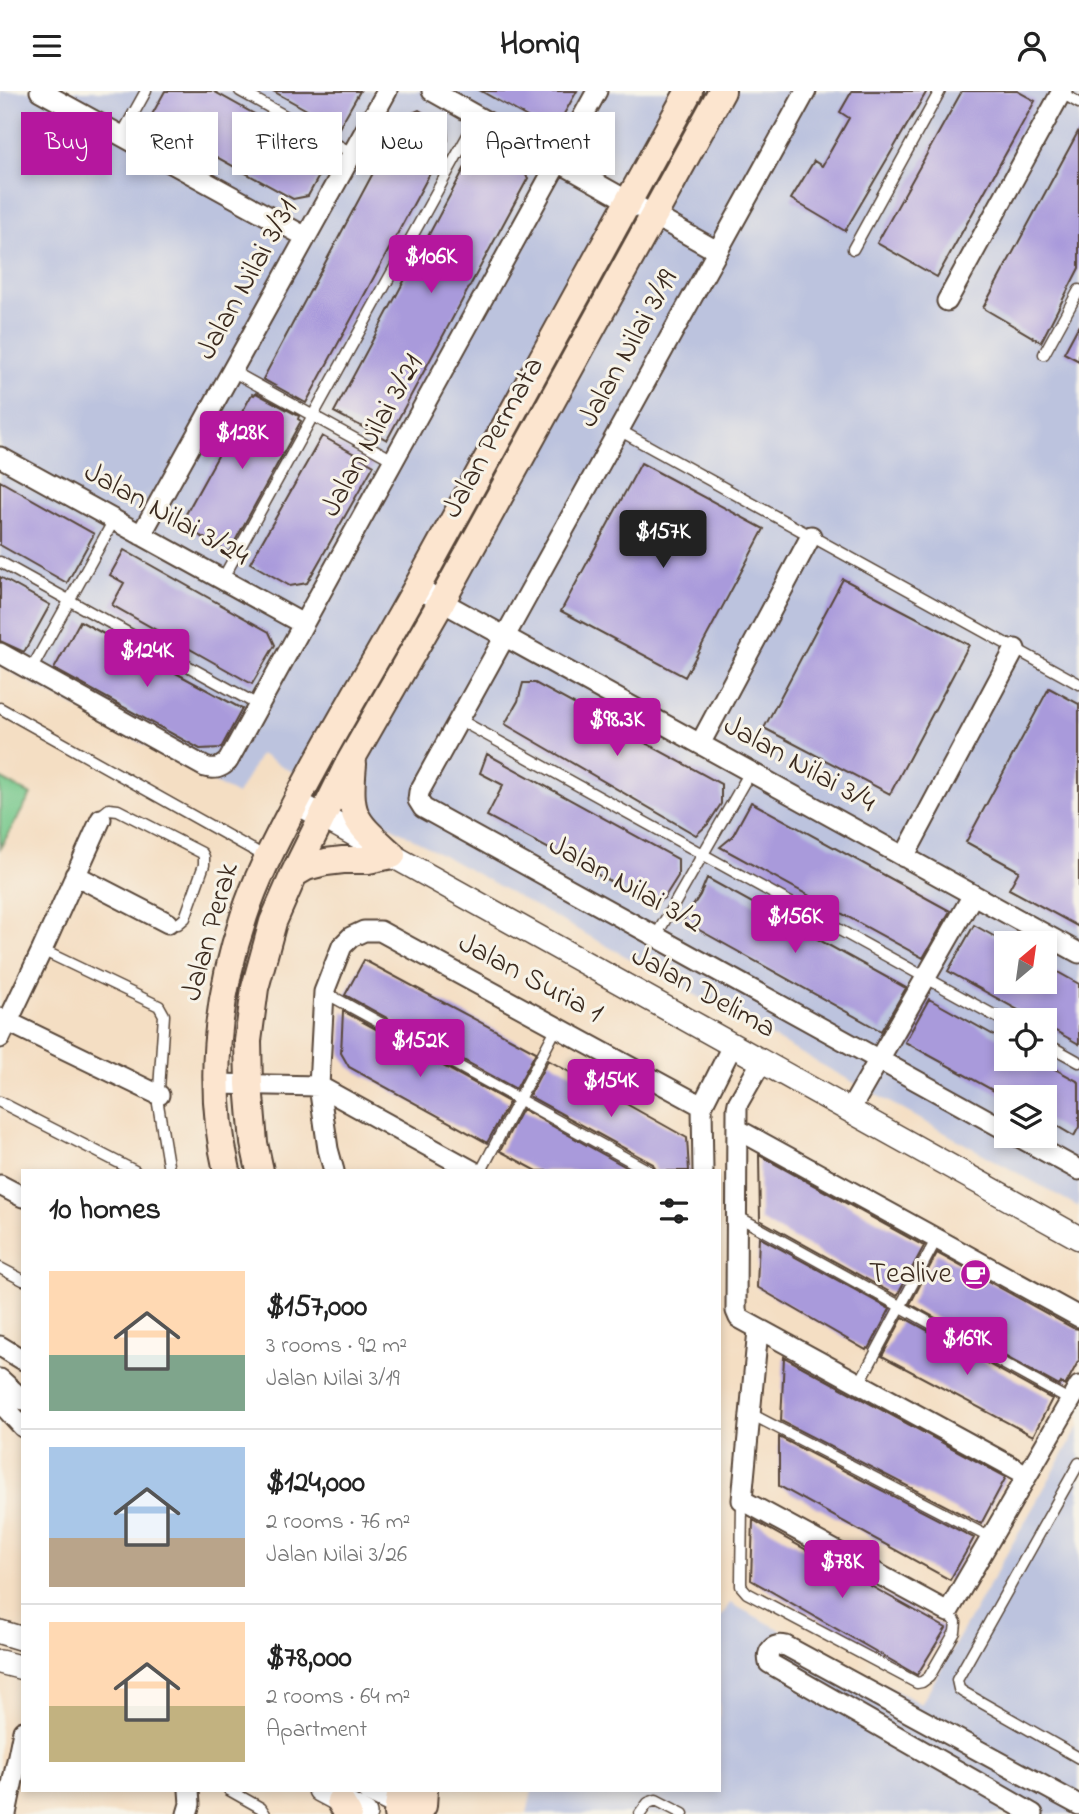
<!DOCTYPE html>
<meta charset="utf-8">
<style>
body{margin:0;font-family:"Indie Flower",sans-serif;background:#f6f6f6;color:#222;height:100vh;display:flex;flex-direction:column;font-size:26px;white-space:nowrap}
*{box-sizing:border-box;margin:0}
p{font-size:23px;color:#767676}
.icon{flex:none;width:38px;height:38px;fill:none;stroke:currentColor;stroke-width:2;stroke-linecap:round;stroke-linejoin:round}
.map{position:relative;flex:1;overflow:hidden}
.panel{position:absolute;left:21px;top:1078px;width:700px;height:623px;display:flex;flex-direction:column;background:#fff;border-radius:0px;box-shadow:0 4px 10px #0003}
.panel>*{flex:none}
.banner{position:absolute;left:21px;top:21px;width:700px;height:63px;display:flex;gap:14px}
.needle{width:46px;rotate:29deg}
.controls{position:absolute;left:994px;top:840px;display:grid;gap:14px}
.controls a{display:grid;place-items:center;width:63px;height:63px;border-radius:0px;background:#fff;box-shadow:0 4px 10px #0003;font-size:35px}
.price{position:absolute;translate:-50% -60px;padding:0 16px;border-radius:7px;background:#b5179e;color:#fff;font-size:23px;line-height:46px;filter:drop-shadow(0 2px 4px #0008)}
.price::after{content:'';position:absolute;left:50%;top:42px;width:21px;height:16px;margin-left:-10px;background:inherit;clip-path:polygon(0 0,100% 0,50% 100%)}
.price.active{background:#222;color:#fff}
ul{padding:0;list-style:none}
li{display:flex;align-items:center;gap:21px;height:175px;padding:0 28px}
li+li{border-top:2px solid #e0e0e0}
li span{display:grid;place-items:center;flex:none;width:196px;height:140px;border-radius:0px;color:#555}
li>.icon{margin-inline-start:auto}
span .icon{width:84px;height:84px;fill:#fffc;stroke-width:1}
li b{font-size:30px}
h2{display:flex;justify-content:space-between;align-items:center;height:84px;padding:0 28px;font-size:30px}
.tag{padding:0 24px;border-radius:0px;background:#fff;box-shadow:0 4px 10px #0003;font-size:24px;line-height:63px}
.tag.active{background:#b5179e;color:#fff}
header{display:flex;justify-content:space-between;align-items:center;height:91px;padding:0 28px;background:#fff;font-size:32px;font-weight:700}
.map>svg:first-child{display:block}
.industrial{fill:#bcc3de;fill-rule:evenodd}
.green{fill:#74c78a;stroke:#587854;stroke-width:2}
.building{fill:#a99adb}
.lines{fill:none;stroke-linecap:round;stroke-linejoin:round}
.service-casing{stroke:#574537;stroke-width:13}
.minor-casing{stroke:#574537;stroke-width:23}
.tertiary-casing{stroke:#574537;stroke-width:26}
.secondary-casing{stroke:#574537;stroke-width:30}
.service{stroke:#fff;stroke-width:10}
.minor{stroke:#fff;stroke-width:19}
.tertiary{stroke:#fff;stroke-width:23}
.secondary{stroke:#fce5cf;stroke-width:26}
.labels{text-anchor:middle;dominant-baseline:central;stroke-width:6;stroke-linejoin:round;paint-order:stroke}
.street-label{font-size:30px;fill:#3b2a1e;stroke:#f7f3e8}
.poi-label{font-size:30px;fill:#3b2a1e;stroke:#f7f3e8;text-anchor:end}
</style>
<header><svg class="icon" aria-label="menu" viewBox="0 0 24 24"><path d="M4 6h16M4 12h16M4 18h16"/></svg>Homiq<svg class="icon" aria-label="person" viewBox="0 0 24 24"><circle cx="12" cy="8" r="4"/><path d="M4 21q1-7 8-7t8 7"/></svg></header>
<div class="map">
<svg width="1079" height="1723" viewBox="0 0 1079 1723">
<rect width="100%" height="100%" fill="#f7f3e8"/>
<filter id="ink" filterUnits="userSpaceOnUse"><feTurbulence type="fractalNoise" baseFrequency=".0143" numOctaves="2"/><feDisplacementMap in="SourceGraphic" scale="14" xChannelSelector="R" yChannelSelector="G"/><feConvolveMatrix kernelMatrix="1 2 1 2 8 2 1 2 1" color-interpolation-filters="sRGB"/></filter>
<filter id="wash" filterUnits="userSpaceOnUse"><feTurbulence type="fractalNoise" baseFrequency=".00686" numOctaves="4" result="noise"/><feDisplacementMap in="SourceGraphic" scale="28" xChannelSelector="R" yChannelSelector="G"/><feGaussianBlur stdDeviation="1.57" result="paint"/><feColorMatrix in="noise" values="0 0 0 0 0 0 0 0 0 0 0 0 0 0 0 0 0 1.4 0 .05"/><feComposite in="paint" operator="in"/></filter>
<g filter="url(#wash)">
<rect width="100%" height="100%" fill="#f4dec3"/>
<!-- industrial -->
<path class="industrial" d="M0,0H1079V1116L260,663L237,704L0,575ZM1006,852H1045V891H1006ZM1006,929H1045V968H1006ZM1006,1006H1045V1045H1006Z
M1079,1336V1723H527L532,1699H719V1529L730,1512L921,1613Z"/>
<!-- green -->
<path class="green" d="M0,687L31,704L0,757Z"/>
<g id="blocks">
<!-- building -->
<path class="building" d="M165,0H213L330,65L308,105L293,108L149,29Z
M273,0H360L339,37Z
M481,0H577L560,30L545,36Z
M852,0H927L845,140L791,108L814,70L822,75L849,27L840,21Z
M962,0H1017L1035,10L937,186L877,152Z
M419,19L447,36L448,49L306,312L263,288L403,26Z
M1079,39V177L1041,251L983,217Z
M472,63L500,78L505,69L520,77L528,87L387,349L334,321Z
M1079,234V270L1064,262Z
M256,302L299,325L298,328L301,330L229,461L190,439L186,423L252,303L254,304Z
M322,345L374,374L307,492L290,495L250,472Z
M641,372L764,438L685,586L561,520Z
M0,390L94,443L67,492L0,454Z
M124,459L269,541L275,554L252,593L112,514L124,492L110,484Z
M0,486L50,514L24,561L0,550Z
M843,488L969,554L890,703L764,637Z
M80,530L242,618L221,657L200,658L54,578Z
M523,592H535L721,693V713L708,733L696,744L505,633L518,610Z
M1049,597L1079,613V836L1009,798L1019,780L966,751Z
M487,663L678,768V785L664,807L653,813L487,725L503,694L480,682Z
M751,711L950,820L923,867L720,756L732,746Z
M707,787L906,897L881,940L683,830L700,804Z
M974,834L1006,852V891H1045V874L1079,893V953L1045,934V929H1036L948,880Z
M364,869L536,961L516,998L345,904Z
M929,908L1006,951V968H1037L1079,991V1036L1074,1045L1045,1028V1006H1005L905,951Z
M343,920L509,1011L487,1052L349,976L341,962Z
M548,969L687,1047L689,1080H656L653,1073L529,1005Z
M522,1018L633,1080H537L500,1060Z
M759,1064L924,1155L897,1205L760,1129Z
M759,1146L890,1218L869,1258L867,1257L866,1259L757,1196Z
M937,1162L1073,1237L1079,1238V1269L1065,1295L1061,1292L1059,1295L910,1213Z
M903,1226L1052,1308L1033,1345L882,1265Z
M784,1266L1006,1386L981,1433L781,1330Z
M779,1346L974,1447L950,1489L779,1395Z
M753,1429L946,1537L917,1584L751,1489Z"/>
</g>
</g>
<g filter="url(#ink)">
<use href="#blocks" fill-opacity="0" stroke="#574537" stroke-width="2"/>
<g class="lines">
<defs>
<path id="service" d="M240,0L352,62
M1058,0L1079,12
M121,45L146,0
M853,158L940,0
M1044,263L1079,199
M232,280L393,369
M619,339L1079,593
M0,471L258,614
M222,489L478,26
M31,579L114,429
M0,617L266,766
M458,628L1006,931
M101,728L104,722L109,718L118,719L202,762L204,766V774L185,827L178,833L168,832
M656,845L750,681
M42,859L159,915L164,924L158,1013L169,1080
M324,901L649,1080
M1045,952L1079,971
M0,1011L135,1080
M481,1080L557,936
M737,1125L1071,1310
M0,1177L23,1189
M859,1293L937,1147
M751,1323L991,1447
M1079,1372L957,1589L959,1598L963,1601L1079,1667
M742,1410L741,1491V1495L747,1502L917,1592L922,1591L929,1586L955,1541L956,1531L948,1521
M229,1699L261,1717L265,1723
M640,1723L648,1712L656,1709L683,1723"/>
<path id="minor" d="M40,0L306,146
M432,0L717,160
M806,0L419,701L418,709L423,717L1006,1039
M947,210L1062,0
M0,366L303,533
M141,444L387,0
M417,497L1079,862
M0,562L205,676C215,679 221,677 228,670L597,0
M700,653L811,445
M904,766L1015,558
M75,784L168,832
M0,927L159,1004
M0,947L42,859L101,728
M762,970L738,1012L737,1017L736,1220L739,1227L1027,1384
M216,993L319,995L473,1080
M850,1019L973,804
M737,1038L1079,1226
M1017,1045L1079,1079
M334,1080L328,1058L319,995L324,901L342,855L351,846L364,840H380L702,1015
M703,1080L702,1015L732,955
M0,1094L23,1106
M758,1239L742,1409L948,1521L1079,1295
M0,1255L23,1269
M0,1288L23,1309
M0,1311L23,1336
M6,1723L23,1640
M187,1723L190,1713L189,1699
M1033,1723L769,1572C766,1560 773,1552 786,1555L1079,1714"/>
<path id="tertiary" d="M296,711L1079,1147
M0,1541L23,1548
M0,1571L23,1577
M320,1699L365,1723
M369,1699L399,1714"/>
<path id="secondary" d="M353,673C348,727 354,729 392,764
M294,783L306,776L326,771L343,769H368L392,764
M227,1080C207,994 216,909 244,825C257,785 277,748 296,711C334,638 377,568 417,496C509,331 598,165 689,0
M260,1080L254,1052L249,993L248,950L255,897L273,831L294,783L348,674L442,510L722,0
M340,1710L348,1723
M397,1723L401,1699
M417,1723L423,1715L424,1699"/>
</defs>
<!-- service casing -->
<use href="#service" class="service-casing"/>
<!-- minor casing -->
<use href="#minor" class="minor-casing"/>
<!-- tertiary casing -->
<use href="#tertiary" class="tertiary-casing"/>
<!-- secondary casing -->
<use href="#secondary" class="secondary-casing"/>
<!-- service -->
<use href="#service" class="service"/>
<!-- minor -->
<use href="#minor" class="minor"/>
<!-- tertiary -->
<use href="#tertiary" class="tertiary"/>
<!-- secondary -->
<use href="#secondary" class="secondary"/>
</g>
</g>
<!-- icons -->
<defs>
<symbol id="cafe-disc" viewBox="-11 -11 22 22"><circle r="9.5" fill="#b5179e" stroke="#f7f3e8"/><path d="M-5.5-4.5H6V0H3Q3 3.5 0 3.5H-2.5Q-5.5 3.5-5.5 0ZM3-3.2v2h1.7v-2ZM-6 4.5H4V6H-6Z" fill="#fff"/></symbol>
</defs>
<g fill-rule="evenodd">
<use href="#cafe-disc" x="958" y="1166" width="35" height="35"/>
</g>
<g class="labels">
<!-- street labels -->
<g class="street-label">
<text transform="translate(248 189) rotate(-61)">Jalan Nilai 3/31</text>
<text transform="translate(629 258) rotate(-61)">Jalan Nilai 3/19</text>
<text transform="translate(373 345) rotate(-61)">Jalan Nilai 3/21</text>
<text transform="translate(494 347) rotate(-61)">Jalan Permata</text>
<text transform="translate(166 424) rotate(29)">Jalan Nilai 3/24</text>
<text transform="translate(799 674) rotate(29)">Jalan Nilai 3/4</text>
<text transform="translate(625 794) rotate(29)">Jalan Nilai 3/2</text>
<text transform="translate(211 841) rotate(-74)">Jalan Perak</text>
<text transform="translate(530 888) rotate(28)">Jalan Suria 1</text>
<text transform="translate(703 902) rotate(29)">Jalan Delima</text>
</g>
<!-- poi labels -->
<g class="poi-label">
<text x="952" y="1184">Tealive</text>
</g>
</g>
</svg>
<div class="controls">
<a><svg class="needle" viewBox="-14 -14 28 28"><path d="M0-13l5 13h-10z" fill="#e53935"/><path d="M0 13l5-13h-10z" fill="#767676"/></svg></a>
<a><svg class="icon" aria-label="locate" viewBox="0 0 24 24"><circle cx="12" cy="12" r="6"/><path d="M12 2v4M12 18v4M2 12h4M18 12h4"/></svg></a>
<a><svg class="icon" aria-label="layers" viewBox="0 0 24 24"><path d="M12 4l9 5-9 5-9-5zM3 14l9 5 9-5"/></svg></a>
</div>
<b class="price" style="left:431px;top:204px">$106K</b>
<b class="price" style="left:242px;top:380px">$128K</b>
<b class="price active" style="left:663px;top:479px">$157K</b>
<b class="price" style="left:147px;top:598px">$124K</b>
<b class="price" style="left:617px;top:667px">$98.3K</b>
<b class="price" style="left:795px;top:864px">$156K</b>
<b class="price" style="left:420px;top:988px">$152K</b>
<b class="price" style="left:611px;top:1028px">$154K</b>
<b class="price" style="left:967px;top:1286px">$169K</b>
<b class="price" style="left:842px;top:1509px">$78K</b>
<div class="banner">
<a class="tag active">Buy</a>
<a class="tag">Rent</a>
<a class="tag">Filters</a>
<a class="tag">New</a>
<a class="tag">Apartment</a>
</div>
<section class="panel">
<h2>10 homes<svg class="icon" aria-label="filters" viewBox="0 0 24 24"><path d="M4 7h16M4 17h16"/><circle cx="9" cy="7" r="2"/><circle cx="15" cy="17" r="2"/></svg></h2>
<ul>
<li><span style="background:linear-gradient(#ffd9b3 60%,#7fa58c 0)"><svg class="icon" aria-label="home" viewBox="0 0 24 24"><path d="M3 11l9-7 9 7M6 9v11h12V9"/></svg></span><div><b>$157,000</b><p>3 rooms · 92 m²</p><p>Jalan Nilai 3/19</p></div></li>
<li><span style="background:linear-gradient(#a9c7e8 65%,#b9a48a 0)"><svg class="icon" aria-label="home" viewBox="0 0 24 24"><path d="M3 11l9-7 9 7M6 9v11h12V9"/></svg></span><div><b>$124,000</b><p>2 rooms · 76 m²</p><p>Jalan Nilai 3/26</p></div></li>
<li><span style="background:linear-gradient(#ffd9b3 60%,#c2b280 0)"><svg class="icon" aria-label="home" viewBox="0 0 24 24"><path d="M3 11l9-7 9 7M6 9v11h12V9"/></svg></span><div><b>$78,000</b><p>2 rooms · 64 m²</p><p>Apartment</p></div></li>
</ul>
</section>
</div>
